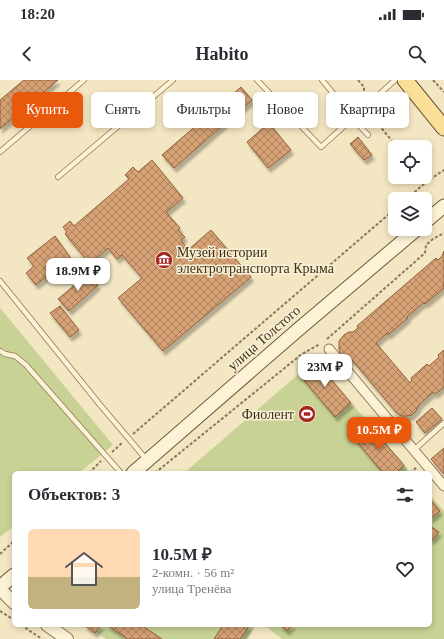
<!DOCTYPE html>
<html lang="ru">
<meta charset="utf-8">
<style>
body{margin:0;font-family:"Times New Roman",serif;background:#f7f7f7;color:#2b2b33;height:100vh;display:flex;flex-direction:column;font-size:15px;white-space:nowrap}
*{box-sizing:border-box;margin:0}
p{font-size:13px;color:#7c7c81}
.icon{flex:none;width:22px;height:22px;fill:none;stroke:currentColor;stroke-width:2;stroke-linecap:round;stroke-linejoin:round}
.map{position:relative;flex:1;overflow:hidden}
.panel{position:absolute;left:12px;top:391px;width:420px;height:156px;display:flex;flex-direction:column;background:#fff;border-radius:6px;box-shadow:0 2px 6px #0003}
.panel>*{flex:none}
.guide{position:absolute;left:12px;top:12px;width:420px;height:36px;display:flex;gap:8px}
.controls{position:absolute;left:388px;top:60px;display:grid;gap:8px}
.controls a{display:grid;place-items:center;width:44px;height:44px;border-radius:6px;background:#fff;box-shadow:0 2px 6px #0003;font-size:20px}
.price{position:absolute;translate:-50% -34px;padding:0 9px;border-radius:8px;background:#fff;color:#222;font-size:13px;line-height:26px;filter:drop-shadow(0 1px 2px #0008)}
.price::after{content:'';position:absolute;left:50%;top:24px;width:12px;height:9px;margin-left:-6px;background:inherit;clip-path:polygon(0 0,100% 0,50% 100%)}
.price.current{background:#ea580c;color:#fff}
ul{padding:0;list-style:none}
li{display:flex;align-items:center;gap:12px;height:100px;padding:0 16px}
li span{display:grid;place-items:center;flex:none;width:112px;height:80px;border-radius:6px;color:#555}
li>.icon{margin-inline-start:auto}
span .icon{width:48px;height:48px;fill:#fffc;stroke-width:1}
li b{font-size:17px}
h2{display:flex;justify-content:space-between;align-items:center;height:48px;padding:0 16px;font-size:17px}
.pill{padding:0 14px;border-radius:6px;background:#fff;box-shadow:0 2px 6px #0003;font-size:14px;line-height:36px}
.pill.current{background:#ea580c;color:#fff}
.status{display:flex;justify-content:space-between;align-items:center;height:28px;padding:0 20px;background:#fff;direction:ltr}
.status svg{height:11px;fill:currentColor}
header{display:flex;justify-content:space-between;align-items:center;height:52px;padding:0 16px;background:#fff;font-size:18px;font-weight:700}
.map>svg:first-child{display:block}
.green{fill:#c8d295}
.building{fill:url(#building-cross-hatch);stroke:#91603a;filter:url(#shadow)}
.lines{fill:none;stroke-linecap:round;stroke-linejoin:round}
.service-casing{stroke:#8f7757;stroke-width:6}
.minor-casing{stroke:#8f7757;stroke-width:11}
.tertiary-casing{stroke:#8f7757;stroke-width:14}
.secondary-casing{stroke:#71583a;stroke-width:15}
.primary-casing{stroke:#5c442c;stroke-width:17}
.path{stroke:#8f7757;stroke-width:2;stroke-dasharray:3 2;stroke-linecap:butt}
.service{stroke:#fcf3d7;stroke-width:4.5}
.minor{stroke:#fcf3d7;stroke-width:9}
.tertiary{stroke:#fcf3d7;stroke-width:12}
.secondary{stroke:#fcf3d7;stroke-width:13}
.primary{stroke:#f9df97;stroke-width:15}
.labels{text-anchor:middle;dominant-baseline:central;stroke-width:3;stroke-linejoin:round;paint-order:stroke}
.poi-label{font-size:14px;fill:#3d2e1d;stroke:#f9f0d3;text-anchor:start}
.street-label{font-size:14px;fill:#3d2e1d;stroke:#f9f0d3}
</style>
<div class="status"><b>18:20</b><svg viewBox="0 0 49 12"><path d="M0 12V9h3v3zM5 12V6h3v6zM10 12V3h3v9zM15 12V0h3v12zM26 1h20v11H26zM47 4h2v5h-2z"/></svg></div>
<header><svg class="icon" aria-label="back" viewBox="0 0 24 24"><path d="M15 5l-7 7 7 7"/></svg>Habito<svg class="icon" aria-label="search" viewBox="0 0 24 24"><circle cx="10" cy="10" r="6"/><path d="M15 15l6 6"/></svg></header>
<div class="map">
<svg width="444" height="559" viewBox="0 0 444 559">
<defs>
<pattern id="building-cross-hatch" width="8" height="8" patternUnits="userSpaceOnUse"><rect width="8" height="8" fill="#d5a174"/><path d="M0 0l8 8M0 8l8-8" fill="none" stroke="#ae845f"/></pattern>
<filter id="shadow"><feDropShadow dx="2.5" dy="4.5" stdDeviation="1" flood-color="#0004"/></filter>
</defs>
<rect width="100%" height="100%" fill="#f3e6c2"/>
<!-- green -->
<path class="green" d="M0,228L113,365L79,393H14V446L0,457Z
M315,280L411,393H184Z
M430,415L444,431V559H282L264,545H430Z
M85,545H256L247,559H106Z"/>
<!-- building -->
<path class="building" d="M24,0H58L0,49V20Z
M241,7L252,20L174,88L162,75Z
M269,43L291,70L268,88L247,62Z
M358,57L372,75L364,80L350,64Z
M152,80L183,118L166,132L180,148L178,150L185,157L181,160L188,170L211,150L251,197L163,271L118,218L142,198L122,175L117,179L108,168L90,184L65,154L67,152L63,147L70,141L74,146L129,99L125,95L133,87L138,92Z
M55,156L70,177L36,205L26,193L34,186L27,178Z
M444,171V205H443L444,208L425,224L424,222L407,237L408,238L388,255L387,253L376,263L410,303L412,300L411,298L427,284L429,286L439,277L438,275L444,270V307L435,314L433,312L419,325L416,331L412,335L407,336H402L396,332L352,280L348,279L341,275L339,270V261L344,255L349,252H353L358,248L357,246L436,178L438,180L442,176Z
M88,194L98,205L69,231L58,219Z
M60,226L79,250L70,257L50,233Z
M315,280L351,323L335,337L299,294Z
M432,328L442,339L425,353L416,342Z
M369,345L404,385L396,393H383L354,358Z
M444,368V394L431,379Z
M430,419L440,431L430,439Z
M430,446L439,452L432,460L430,459Z
M84,545H101L95,553Z
M107,545H141L162,559H128Z
M223,545H250L240,559H214Z
M280,545H293L287,551Z"/>
<g class="lines">
<defs>
<path id="service" d="M257,0L321,67L395,0
M322,0L354,38L355,41L368,55
M0,72L84,0
M58,97L173,0
M0,201L101,326L146,379
M0,271L5,274L15,276L26,285L121,393
M414,370L444,343"/>
<path id="minor" d="M329,269L444,406"/>
<path id="tertiary" d="M0,509L14,523
M47,545L67,559"/>
<path id="secondary" d="M425,142L444,126
M133,393L300,248L417,149
M0,507L14,495"/>
<path id="primary" d="M405,0L444,48"/>
</defs>
<!-- service casing -->
<use href="#service" class="service-casing"/>
<!-- minor casing -->
<use href="#minor" class="minor-casing"/>
<!-- tertiary casing -->
<use href="#tertiary" class="tertiary-casing"/>
<!-- secondary casing -->
<use href="#secondary" class="secondary-casing"/>
<!-- primary casing -->
<use href="#primary" class="primary-casing"/>
<!-- path -->
<path class="path" d="M358,0L364,7V17
M433,0L444,12
M369,33L397,67
M422,97L426,102
M407,119L426,102L444,90
M327,259L425,173L426,165L433,159L444,153
M133,354L395,129
M112,372L122,363
M89,393L101,381
M155,393L302,274L320,264
M410,393L417,387
M0,474L14,461
M0,531L14,540
M21,545L42,559"/>
<!-- service -->
<use href="#service" class="service"/>
<!-- minor -->
<use href="#minor" class="minor"/>
<!-- tertiary -->
<use href="#tertiary" class="tertiary"/>
<!-- secondary -->
<use href="#secondary" class="secondary"/>
<!-- primary -->
<use href="#primary" class="primary"/>
</g>
<!-- icons -->
<defs>
<symbol id="museum-disc" viewBox="-11 -11 22 22"><circle r="9.5" fill="#a42621" stroke="#f9f0d3"/><path d="M0-6L6-3V-2H-6V-3ZM-5-1h2V3h-2ZM-1-1h2V3h-2ZM3-1h2V3H3ZM-6 4H6V6H-6Z" fill="#fff"/></symbol>
<symbol id="stadium-disc" viewBox="-11 -11 22 22"><circle r="9.5" fill="#a42621" stroke="#f9f0d3"/><path d="M0-5a6.5 5 0 1 0 0 10a6.5 5 0 1 0 0-10ZM-3.5-1.8h7v3.6h-7Z" fill="#fff"/></symbol>
</defs>
<g fill-rule="evenodd">
<use href="#museum-disc" x="154" y="170" width="20" height="20"/>
<use href="#stadium-disc" x="297" y="324" width="20" height="20"/>
</g>
<g class="labels">
<!-- poi labels -->
<g class="poi-label">
<text x="177" y="172">Музей истории<tspan x="177" dy="16">электротранспорта Крыма</tspan></text>
<text x="294" y="334" text-anchor="end">Фиолент</text>
</g>
<!-- street labels -->
<g class="street-label">
<text transform="translate(264 258) rotate(-41)">улица Толстого</text>
</g>
</g>
</svg>
<div class="controls">
<a><svg class="icon" aria-label="locate" viewBox="0 0 24 24"><circle cx="12" cy="12" r="6"/><path d="M12 2v4M12 18v4M2 12h4M18 12h4"/></svg></a>
<a><svg class="icon" aria-label="layers" viewBox="0 0 24 24"><path d="M12 4l9 5-9 5-9-5zM3 14l9 5 9-5"/></svg></a>
</div>
<b class="price" style="left:78px;top:212px">18.9M ₽</b>
<b class="price" style="left:325px;top:308px">23M ₽</b>
<b class="price current" style="left:379px;top:371px">10.5M ₽</b>
<div class="guide">
<a class="pill current">Купить</a>
<a class="pill">Снять</a>
<a class="pill">Фильтры</a>
<a class="pill">Новое</a>
<a class="pill">Квартира</a>
</div>
<section class="panel">
<h2>Объектов: 3<svg class="icon" aria-label="filters" viewBox="0 0 24 24"><path d="M4 7h16M4 17h16"/><circle cx="9" cy="7" r="2"/><circle cx="15" cy="17" r="2"/></svg></h2>
<ul>
<li><span style="background:linear-gradient(#ffd9b3 60%,#c2b280 0)"><svg class="icon" aria-label="home" viewBox="0 0 24 24"><path d="M3 11l9-7 9 7M6 9v11h12V9"/></svg></span><div><b>10.5M ₽</b><p>2-комн. · 56 m²</p><p>улица Тренёва</p></div><svg class="icon" aria-label="heart" viewBox="0 0 24 24"><path d="M12 20l-8-8c-3-5 5-10 8-4 3-6 11-1 8 4z"/></svg></li>
</ul>
</section>
</div>
